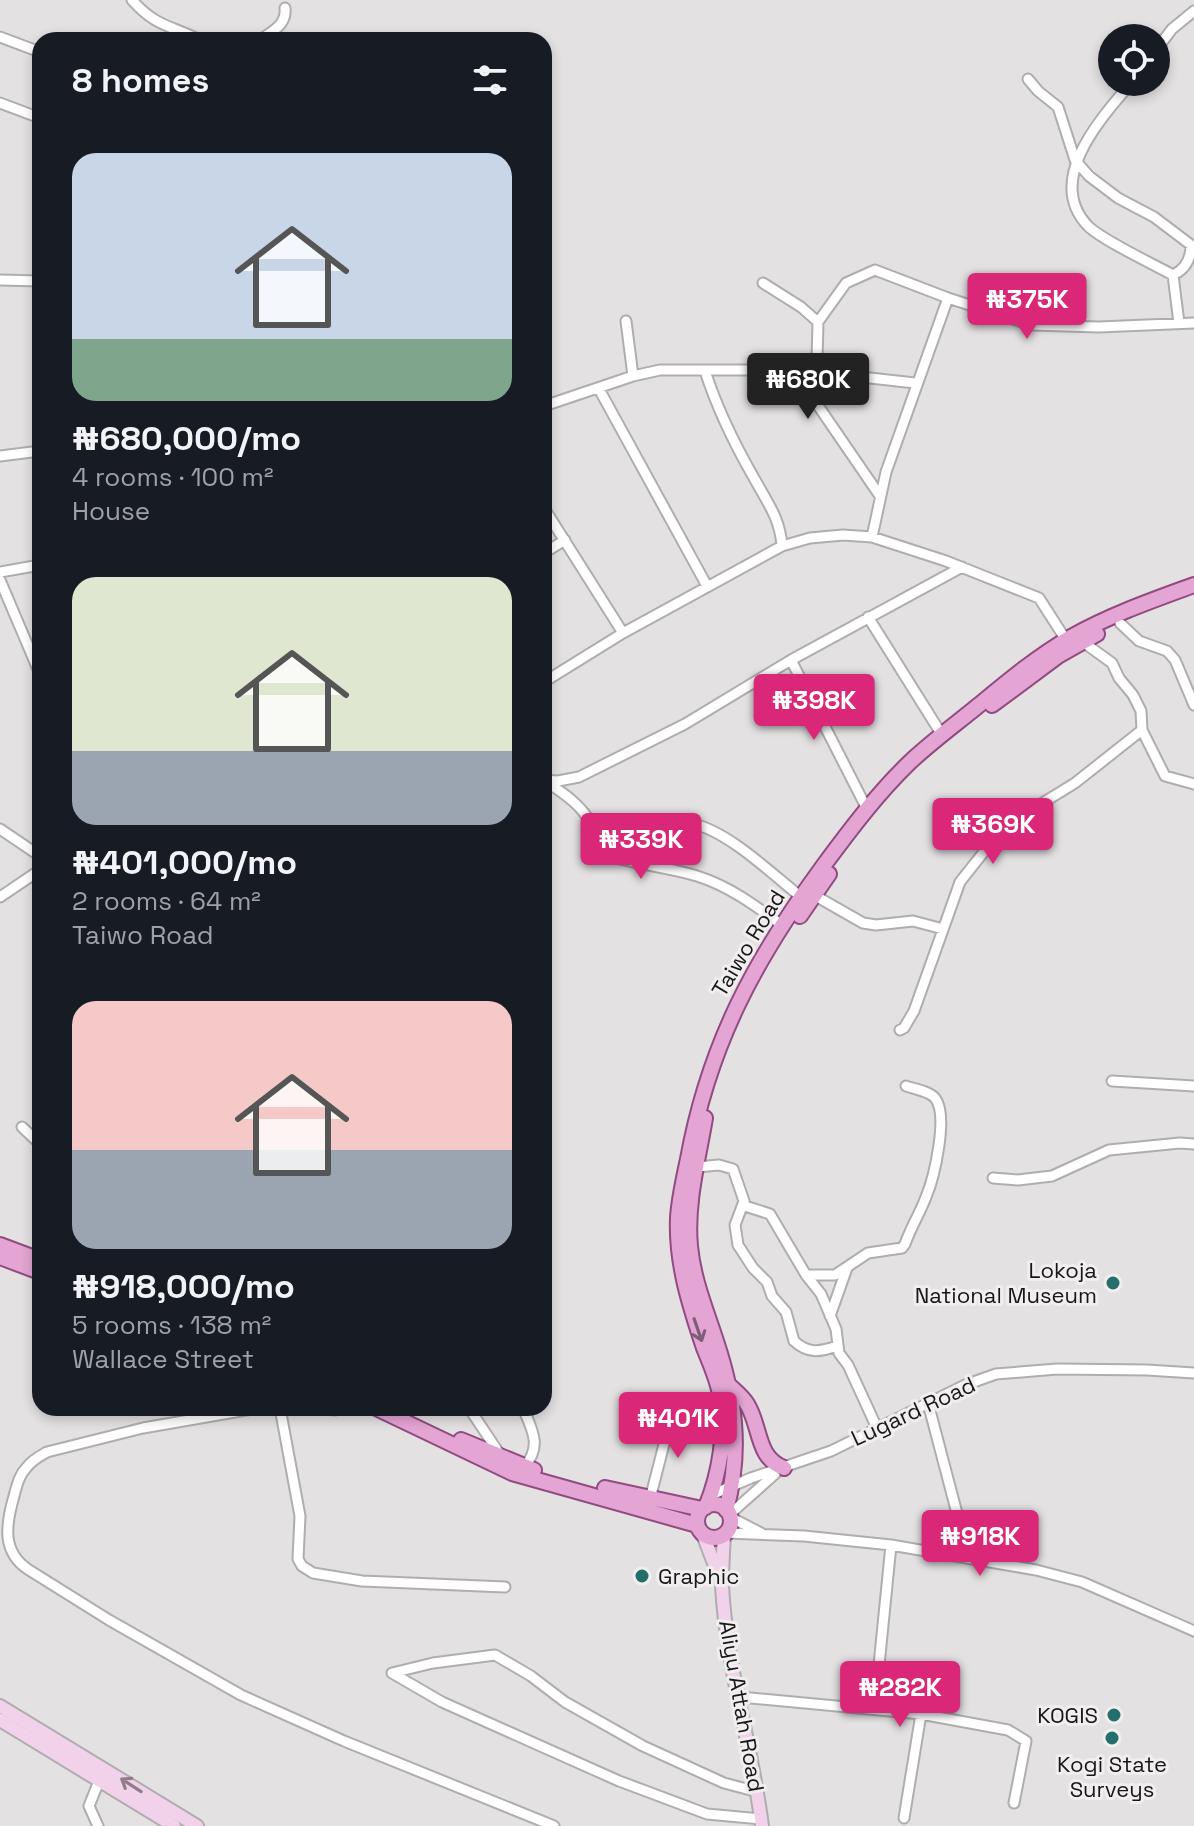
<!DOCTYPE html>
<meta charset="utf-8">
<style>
body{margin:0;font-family:"Space Grotesk",sans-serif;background:#242831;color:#f1f3f6;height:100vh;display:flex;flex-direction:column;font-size:30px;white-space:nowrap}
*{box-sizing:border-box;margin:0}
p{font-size:26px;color:#9ea1a6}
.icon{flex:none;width:44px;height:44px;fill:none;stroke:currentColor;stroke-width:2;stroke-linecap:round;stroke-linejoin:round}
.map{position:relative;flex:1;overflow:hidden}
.panel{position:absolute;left:32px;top:32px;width:520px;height:1384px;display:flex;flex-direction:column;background:#171b24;border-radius:24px;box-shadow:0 4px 12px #0003}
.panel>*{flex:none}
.fabs{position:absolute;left:1098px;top:24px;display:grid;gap:16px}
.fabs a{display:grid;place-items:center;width:72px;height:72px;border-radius:50%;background:#171b24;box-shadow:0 4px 12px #0003;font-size:40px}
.price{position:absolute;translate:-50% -68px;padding:0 18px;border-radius:8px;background:#db2777;color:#fff;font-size:26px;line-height:52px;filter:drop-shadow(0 2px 4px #0008)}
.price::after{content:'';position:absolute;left:50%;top:48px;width:24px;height:18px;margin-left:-12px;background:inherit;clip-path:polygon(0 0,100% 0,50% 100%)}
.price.on{background:#222;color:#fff}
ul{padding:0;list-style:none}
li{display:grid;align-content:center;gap:16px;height:424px;padding:0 40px}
li span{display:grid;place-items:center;height:248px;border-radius:24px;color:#555}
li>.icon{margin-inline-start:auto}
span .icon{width:144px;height:144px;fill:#fffc;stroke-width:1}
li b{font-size:34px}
h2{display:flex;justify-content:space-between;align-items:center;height:96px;padding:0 40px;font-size:34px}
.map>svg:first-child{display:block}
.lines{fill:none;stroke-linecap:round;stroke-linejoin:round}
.street-casing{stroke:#b0adaf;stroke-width:13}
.secondary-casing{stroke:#b0adaf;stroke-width:16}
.primary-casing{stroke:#914b80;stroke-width:18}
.street{stroke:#fff;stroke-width:9}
.secondary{stroke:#f2d1ea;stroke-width:12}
.primary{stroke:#e4a4d4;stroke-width:14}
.oneway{stroke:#7e5e76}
.oneway2{stroke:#907d8b}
.poi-dot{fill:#246f6c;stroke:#f1eef0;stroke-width:3}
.labels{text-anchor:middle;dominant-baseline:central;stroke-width:6;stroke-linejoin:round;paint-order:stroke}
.street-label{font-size:22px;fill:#181717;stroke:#f1eef0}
.poi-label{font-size:22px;fill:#181717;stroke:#f1eef0;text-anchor:end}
</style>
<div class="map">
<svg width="1194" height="1826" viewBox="0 0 1194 1826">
<rect width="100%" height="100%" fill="#e4e1e3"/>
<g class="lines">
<defs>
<path id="street" d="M132,0C156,27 170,25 200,40
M0,37L40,52
M260,40C272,31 287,25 285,8
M1156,50L1172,29L1194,11
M1028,79L1038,91L1058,107L1075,160L1089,176L1118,198L1154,217L1191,245C1191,259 1186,269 1173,275
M1132,82C1101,118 1044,180 1088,226C1102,240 1153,264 1173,275L1179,323
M0,103L40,118
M0,280L40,281
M763,283L801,307L818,322L846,283L875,270L948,298L1031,325L1099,327L1194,323
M626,321L633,376
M818,322L817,360L811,371L819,407L880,496
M705,371C717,408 735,445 754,478C767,502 780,518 782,546
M599,389L707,586
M544,406L633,376L660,370H798L915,383
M0,456L40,451
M544,508L623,633
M872,537L886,472L948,298
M544,553L565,540
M0,572L40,565
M0,580L40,674
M868,617L942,735
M1120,623L1139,641L1167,651L1175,660L1194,705
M1083,642L1112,663L1119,678L1133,695L1141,711L1142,730L1165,776L1194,784
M791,660L867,809
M544,682L623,633L782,546L810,538L843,535L872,537L946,561L1039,598L1066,640
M544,780L558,781L579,777L685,724L791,660L962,567
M544,780C563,793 581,804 592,825C597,835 599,845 605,855C635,864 667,867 697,876C729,886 756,906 783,926
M0,829L40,856
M679,837L693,824C728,831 772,874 801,897
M814,895L863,923L876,925L913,921L943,929
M0,897L40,870
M900,1030L904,1028L914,1011L960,882L994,839L1036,807L1075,783L1142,730
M1112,1081L1194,1086
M22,1127L40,1144
M697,1167L719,1165L733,1169L744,1201L735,1225L738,1245L753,1268L767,1282L772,1296L786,1312L794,1341C808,1354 820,1352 837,1346
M993,1178L1018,1180L1052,1176L1109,1150L1180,1143L1194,1144
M744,1201L745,1206L770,1214L806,1275L821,1294L836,1329L839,1353L848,1365L877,1428
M806,1275H835L868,1253L902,1248L905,1244C911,1227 920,1213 926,1197C934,1178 949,1115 935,1098C929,1091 914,1089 906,1086
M830,1316L847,1268
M928,1403L959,1521
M259,1408L143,1428L47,1452C40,1456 32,1460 27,1467C19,1475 17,1485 14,1496C6,1524 1,1552 29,1570L109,1620L241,1695L344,1741L554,1826
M280,1408L300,1516L298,1559L302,1566L313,1573L362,1581L505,1587
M316,1408L335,1410L342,1408
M469,1408L499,1453
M523,1408C533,1431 542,1447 524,1467
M711,1495L751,1478L831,1451L965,1385L996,1374L1057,1369L1147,1370L1194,1373
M650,1499L672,1413
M729,1515L775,1474
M730,1517L761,1533
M726,1533L804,1536L891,1545L1036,1570L1082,1582L1194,1631
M392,1673L433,1663L495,1655L531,1676L565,1702L643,1746L724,1783L758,1792
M392,1673L442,1702L619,1781L707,1814L761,1819
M877,1685L891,1545
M740,1697L921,1714L1008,1730L1026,1741L1014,1803
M904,1818L921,1714
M98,1826L89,1806L99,1781"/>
<path id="secondary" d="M702,1532L720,1579
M724,1535C723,1552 722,1569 722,1585C726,1667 752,1745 762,1826
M0,1706L197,1826
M0,1720L174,1826"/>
<path id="primary" d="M992,705L1058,656L1097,634
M800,916L829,874
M705,1118C698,1160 686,1204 690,1246C693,1279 706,1310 716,1341C735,1398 742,1451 726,1510
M0,1245L40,1260
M0,1257L40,1272
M729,1385C735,1391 743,1397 747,1404C761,1426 756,1458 784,1468
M376,1408L512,1473L697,1525
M461,1440L534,1470
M605,1488L702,1509
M697 1521a17 17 0 1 1 34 0a17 17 0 1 1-34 0Z
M706,1507C720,1473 727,1430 720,1394C717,1378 710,1363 704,1348C690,1306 676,1263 678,1218C679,1199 684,1178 688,1159C709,1044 755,959 824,865C850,830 877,794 909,763C931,742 956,724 979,705C1008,681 1038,656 1071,637C1110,615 1153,600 1194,585"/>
</defs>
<!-- street casing -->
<use href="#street" class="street-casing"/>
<!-- secondary casing -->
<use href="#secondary" class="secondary-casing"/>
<!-- primary casing -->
<use href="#primary" class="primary-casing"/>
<!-- street -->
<use href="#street" class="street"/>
<!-- secondary -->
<use href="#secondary" class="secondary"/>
<!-- primary -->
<use href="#primary" class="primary"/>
</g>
<!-- one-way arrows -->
<defs><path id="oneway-shaft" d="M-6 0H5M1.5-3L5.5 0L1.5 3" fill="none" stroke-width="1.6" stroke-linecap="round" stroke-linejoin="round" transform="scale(2)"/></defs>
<use class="oneway" href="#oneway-shaft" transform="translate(698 1330) rotate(71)"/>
<use class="oneway2" href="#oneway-shaft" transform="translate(131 1785) rotate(-147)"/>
<!-- markers -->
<g class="poi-dot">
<circle cx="1113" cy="1283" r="8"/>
<circle cx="642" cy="1576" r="8"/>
<circle cx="1114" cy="1715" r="8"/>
<circle cx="1112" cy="1738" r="8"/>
</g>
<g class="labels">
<!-- street labels -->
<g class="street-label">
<text transform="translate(748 943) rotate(-59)">Taiwo Road</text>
<text transform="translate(913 1411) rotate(-25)">Lugard Road</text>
<text transform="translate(742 1706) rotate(80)">Aliyu Attah Road</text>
</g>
<!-- poi labels -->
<g class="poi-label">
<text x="1097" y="1270">Lokoja<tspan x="1097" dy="25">National Museum</tspan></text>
<text x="658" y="1576" text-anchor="start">Graphic</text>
<text x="1098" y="1715">KOGIS</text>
<text x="1112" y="1764" text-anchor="middle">Kogi State<tspan x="1112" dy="25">Surveys</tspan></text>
</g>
</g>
</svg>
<div class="fabs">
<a><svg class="icon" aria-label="locate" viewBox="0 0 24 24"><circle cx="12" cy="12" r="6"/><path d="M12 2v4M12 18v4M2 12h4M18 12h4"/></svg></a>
</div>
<b class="price" style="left:1027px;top:341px">₦375K</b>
<b class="price on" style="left:808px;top:421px">₦680K</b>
<b class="price" style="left:814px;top:742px">₦398K</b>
<b class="price" style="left:993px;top:866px">₦369K</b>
<b class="price" style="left:641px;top:881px">₦339K</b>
<b class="price" style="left:678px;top:1460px">₦401K</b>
<b class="price" style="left:980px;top:1578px">₦918K</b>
<b class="price" style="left:900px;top:1729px">₦282K</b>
<section class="panel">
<h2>8 homes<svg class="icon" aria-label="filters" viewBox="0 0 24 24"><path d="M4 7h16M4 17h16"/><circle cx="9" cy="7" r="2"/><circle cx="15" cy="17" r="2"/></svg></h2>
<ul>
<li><span style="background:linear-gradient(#c9d6e8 75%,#7fa58c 0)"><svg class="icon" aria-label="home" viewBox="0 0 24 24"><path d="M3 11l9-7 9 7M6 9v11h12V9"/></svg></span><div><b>₦680,000/mo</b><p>4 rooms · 100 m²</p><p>House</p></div></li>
<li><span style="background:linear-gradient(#dfe7d0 70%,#9aa5b1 0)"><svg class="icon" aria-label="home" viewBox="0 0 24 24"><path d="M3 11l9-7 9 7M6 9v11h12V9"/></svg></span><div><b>₦401,000/mo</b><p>2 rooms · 64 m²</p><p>Taiwo Road</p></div></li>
<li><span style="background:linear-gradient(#f6c9c9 60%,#9aa5b1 0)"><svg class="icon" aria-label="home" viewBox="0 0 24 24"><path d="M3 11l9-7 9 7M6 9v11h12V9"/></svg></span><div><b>₦918,000/mo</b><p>5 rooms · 138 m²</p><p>Wallace Street</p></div></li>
</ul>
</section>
</div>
